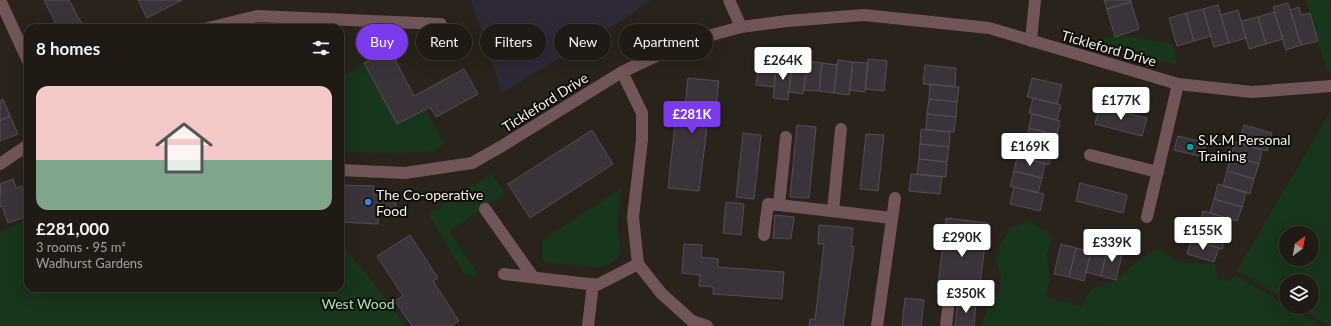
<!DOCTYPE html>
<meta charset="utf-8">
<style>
body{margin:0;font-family:Lato,sans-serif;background:#2c2722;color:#f1f3f6;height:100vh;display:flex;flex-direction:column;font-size:15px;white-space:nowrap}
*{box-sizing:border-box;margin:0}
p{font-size:13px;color:#a1a1a0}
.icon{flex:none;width:22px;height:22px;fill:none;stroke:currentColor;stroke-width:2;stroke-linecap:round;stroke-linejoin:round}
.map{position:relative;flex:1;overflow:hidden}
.details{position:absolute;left:24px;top:24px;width:320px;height:268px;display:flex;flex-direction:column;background:#1f1a14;border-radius:12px;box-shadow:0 4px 16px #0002,0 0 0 1px #3c3834}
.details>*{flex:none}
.top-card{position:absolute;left:356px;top:24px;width:380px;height:36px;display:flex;gap:8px}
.needle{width:26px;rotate:32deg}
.fabs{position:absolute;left:1279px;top:226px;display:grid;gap:8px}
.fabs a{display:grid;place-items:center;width:40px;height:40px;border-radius:50%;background:#1f1a14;box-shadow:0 4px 16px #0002,0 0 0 1px #3c3834;font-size:20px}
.price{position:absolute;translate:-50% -34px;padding:0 9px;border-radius:4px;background:#fff;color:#222;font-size:13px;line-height:26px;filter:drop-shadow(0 1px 2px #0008)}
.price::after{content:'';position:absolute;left:50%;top:24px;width:12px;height:9px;margin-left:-6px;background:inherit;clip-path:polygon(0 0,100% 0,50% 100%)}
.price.selected{background:#7c3aed;color:#fff}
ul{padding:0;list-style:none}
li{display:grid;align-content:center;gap:8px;height:212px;padding:0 12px}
li span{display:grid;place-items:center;height:124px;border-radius:12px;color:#555}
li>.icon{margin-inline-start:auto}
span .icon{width:72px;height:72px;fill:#fffc;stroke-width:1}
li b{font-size:17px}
h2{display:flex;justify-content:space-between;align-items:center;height:48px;padding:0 12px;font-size:17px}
.tag{padding:0 14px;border-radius:18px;background:#1f1a14;box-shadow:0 4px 16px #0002,0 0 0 1px #3c3834;font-size:14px;line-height:36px}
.tag.selected{background:#7c3aed;color:#fff}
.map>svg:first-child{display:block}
.education{fill:#2f2837}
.green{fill:#18361c;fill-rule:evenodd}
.building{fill:#3b333a;stroke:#564d54}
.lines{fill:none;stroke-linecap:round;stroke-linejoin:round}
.minor{stroke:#725559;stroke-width:12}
.culture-dot{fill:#0f9aa8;stroke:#100d09;stroke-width:1.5}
.shop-dot{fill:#3f7fe0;stroke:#100d09;stroke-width:1.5}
.labels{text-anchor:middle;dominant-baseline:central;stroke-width:4;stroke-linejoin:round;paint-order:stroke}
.street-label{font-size:14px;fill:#f4f0eb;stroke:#100d09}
.poi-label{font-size:14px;fill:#f4f0eb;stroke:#100d09;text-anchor:start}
.park-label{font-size:14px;fill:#a0eaa8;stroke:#100d09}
</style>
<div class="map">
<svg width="1331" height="326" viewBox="0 0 1331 326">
<rect width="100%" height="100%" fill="#29231b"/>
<!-- education -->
<path class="education" d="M471,0H651L627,17L502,93Z"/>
<!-- green -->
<path class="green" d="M1306,0H1329L1331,11V71L1327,72Z
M1119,35L1172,44L1177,62L1175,64L1089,41Z
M364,63L397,124L425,109L445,143L433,151L396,153L340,152V78Z
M1330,112L1331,326H1329L1298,307H1312V281H1286V300L1237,270ZM1286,233H1312V259H1286Z
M492,174L505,194L449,231L478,274L473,277L464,274L428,214Z
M621,189L617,226L620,247V253L617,259L609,264L599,268L545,262L542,257V240Z
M28,218V288H340V243L374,283L406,326H0V233Z
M1030,221L1053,237L1047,254L1050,278L1046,297L1081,306L1092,289L1117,280L1129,268L1147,254L1162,249L1176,262L1215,264L1217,279L1230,281L1235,275L1286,305V307H1289L1321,326H1100L1096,325L1091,326H981L988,306L999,292L1001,277L996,259L1001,243L1011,227Z"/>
<!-- building -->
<path class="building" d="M44,0H69L83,26L79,28H58Z
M138,0H182L147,18Z
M1104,0H1131V2L1107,9Z
M1131,2L1139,29L1115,37L1107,9Z
M1288,3L1301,45L1286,50L1273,7Z
M1218,5L1229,43L1214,47L1203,9Z
M1299,7L1301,15L1310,13L1318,41L1301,45L1290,10Z
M1203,9L1211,36L1194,41L1186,13Z
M1238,10L1246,38L1229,43L1221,15Z
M1274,12L1283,39L1266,44L1258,17Z
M1186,13L1194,41L1177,46L1169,18Z
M1258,17L1266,44L1249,49L1241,21Z
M390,50L414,96L464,69L478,94L436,117L430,107L397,124L364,63Z
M760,56L777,58L774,87L756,85Z
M868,59L887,61L884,91L865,89Z
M838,60L853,62L849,95L834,93Z
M807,61L822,63L819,91L804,90Z
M777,62L792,63L788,100L773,98Z
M853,62L868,63L865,92L849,90Z
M792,63L807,65L803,94L789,92Z
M822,63L837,65L834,93L819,91Z
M925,65L956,68L955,87L923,84Z
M688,78L719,81L714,120L708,119L699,191L668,188L676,115L684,116Z
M1032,78L1062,85L1057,104L1027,97Z
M930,84L959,87L957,102L929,99Z
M1033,98L1061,105L1057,120L1029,113Z
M3,99L10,116L0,121V101Z
M929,99L957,102L956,117L927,114Z
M1100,106L1147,118L1142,136L1095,124Z
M927,114L956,117L954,132L926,130Z
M1032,114L1060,121L1057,135L1029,128Z
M10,116L18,134L0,141V121Z
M797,125L816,127L809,198L790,197Z
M1244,125L1272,133L1267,151L1239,143Z
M1029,128L1057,135L1053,150L1025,143Z
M921,129L950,132L949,147L920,144Z
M592,130L613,164L530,218L508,184Z
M743,133L761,135L754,199L736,197Z
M866,134L884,135L878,191L860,189Z
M1178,136L1206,143L1203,157L1174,150Z
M1235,142L1262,150L1259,164L1231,156Z
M1025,143L1053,150L1049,165L1022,158Z
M920,144L949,147L947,162L919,159Z
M1231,156L1259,164L1254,179L1227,171Z
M1017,157L1045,163L1042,178L1014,171Z
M919,159L947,162L946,177L917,174Z
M1014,171L1042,178L1038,193L1010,186Z
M1227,171L1254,179L1250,194L1223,186Z
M911,174L942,177L940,194L909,191Z
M13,179L16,188L21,186L28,205V216L8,223L2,206L0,207V195L1,194L0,184Z
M1080,183L1127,195L1123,213L1076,201Z
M1218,184L1246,192L1242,207L1214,199Z
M340,185L374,186V195L396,196V210L379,209L378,224L340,222Z
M1014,187L1044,194L1040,211L1010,204Z
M1214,199L1242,207L1237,221L1210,213Z
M726,202L744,204L741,235L723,233Z
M1203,211L1231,219L1226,234L1199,226Z
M775,215L794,217L791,239L773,238Z
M946,218L988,223L978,298L937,293Z
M819,225L853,228L851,246H854L843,326H809L810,319L815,320L824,244H818Z
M1199,226L1226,234L1222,249L1195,241Z
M410,235L438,278L433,281L459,321L451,326H412L395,301L403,296L377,256Z
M1191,240L1219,248L1214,262L1187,254Z
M1093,243L1108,247L1101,276L1086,272Z
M684,244L702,245L701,257L718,259V267L784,272L782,299L713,294V287L699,286L700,275L682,273Z
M1061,244L1076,248L1069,277L1054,274Z
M1108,247L1123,250L1116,280L1101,276Z
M1076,248L1091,252L1084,281L1069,277Z
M905,298L924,300L921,326H902Z
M958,301L976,303L974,326H955Z"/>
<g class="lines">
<!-- minor -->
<path class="minor" d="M0,0L28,61
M729,0L741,27
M208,28L257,16L441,24
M1031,41L1035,0
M622,72L642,113V140L633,217L638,264L661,293L692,321L707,326
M786,137L779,205L892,218
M1090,155L1158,172
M0,164L28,145
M340,170L405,173L472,163L502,146L622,72L686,42L741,27L787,21L864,15L989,28L1178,84L1252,92L1331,86
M485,209L533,277
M833,211L841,129
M1147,217L1178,84
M764,235L768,204L779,205
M504,274L597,285L638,264
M588,326L593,284
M877,326L895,198
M946,326L949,301"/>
</g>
<!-- markers -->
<circle class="culture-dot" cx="1190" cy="147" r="4"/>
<circle class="shop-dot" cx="368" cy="202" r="4"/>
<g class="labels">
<!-- street labels -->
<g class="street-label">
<text transform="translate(1109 48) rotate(16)">Tickleford Drive</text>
<text transform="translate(545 102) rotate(-32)">Tickleford Drive</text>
</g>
<!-- poi labels -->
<g class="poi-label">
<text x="1198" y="139">S.K.M Personal<tspan x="1198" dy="16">Training</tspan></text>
<text x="376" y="194">The Co-operative<tspan x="376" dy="16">Food</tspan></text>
</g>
<!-- park labels -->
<g class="park-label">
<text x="358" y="303">West Wood</text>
</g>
</g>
</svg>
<div class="fabs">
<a><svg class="needle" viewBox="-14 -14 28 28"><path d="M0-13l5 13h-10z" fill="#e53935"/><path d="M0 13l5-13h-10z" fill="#a1a1a0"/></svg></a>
<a><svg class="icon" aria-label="layers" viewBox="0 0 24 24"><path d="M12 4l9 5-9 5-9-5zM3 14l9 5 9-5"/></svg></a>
</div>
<b class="price" style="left:783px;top:81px">£264K</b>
<b class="price" style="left:1121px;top:121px">£177K</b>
<b class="price selected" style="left:692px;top:135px">£281K</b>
<b class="price" style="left:1030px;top:167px">£169K</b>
<b class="price" style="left:1203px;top:251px">£155K</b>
<b class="price" style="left:962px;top:258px">£290K</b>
<b class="price" style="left:1112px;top:263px">£339K</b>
<b class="price" style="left:966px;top:314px">£350K</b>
<div class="top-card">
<a class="tag selected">Buy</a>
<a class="tag">Rent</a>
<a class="tag">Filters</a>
<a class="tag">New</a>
<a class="tag">Apartment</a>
</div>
<section class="details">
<h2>8 homes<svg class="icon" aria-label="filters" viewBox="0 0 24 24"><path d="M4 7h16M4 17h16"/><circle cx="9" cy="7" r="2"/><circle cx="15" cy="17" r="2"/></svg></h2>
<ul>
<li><span style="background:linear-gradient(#f6c9c9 60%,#7fa58c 0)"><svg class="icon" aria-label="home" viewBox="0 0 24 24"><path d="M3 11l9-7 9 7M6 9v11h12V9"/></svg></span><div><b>£281,000</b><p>3 rooms · 95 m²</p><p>Wadhurst Gardens</p></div></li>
</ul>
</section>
</div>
